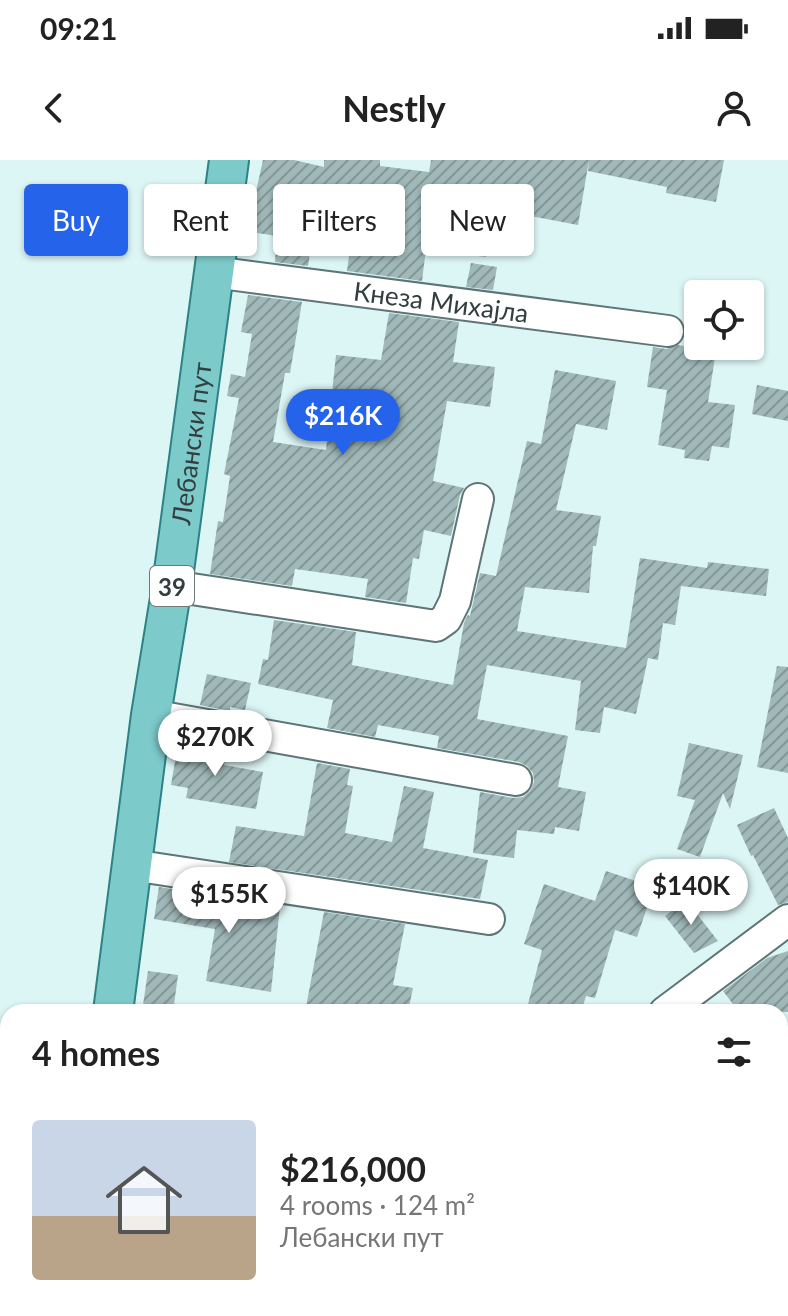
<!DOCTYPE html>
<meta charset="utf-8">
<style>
body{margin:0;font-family:Lato,sans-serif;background:#f6f6f6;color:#222;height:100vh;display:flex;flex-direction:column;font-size:30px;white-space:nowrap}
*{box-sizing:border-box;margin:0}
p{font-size:26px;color:#767676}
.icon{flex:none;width:44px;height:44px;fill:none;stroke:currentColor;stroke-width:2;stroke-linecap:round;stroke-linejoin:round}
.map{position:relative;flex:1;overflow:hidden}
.drawer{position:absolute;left:0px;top:844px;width:788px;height:312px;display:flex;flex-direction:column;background:#fff;border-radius:24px 24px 0 0;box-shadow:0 2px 6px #0004}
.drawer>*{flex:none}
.banner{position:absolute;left:24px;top:24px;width:740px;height:72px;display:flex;gap:16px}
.buttons{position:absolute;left:684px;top:120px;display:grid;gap:16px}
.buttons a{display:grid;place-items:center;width:80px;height:80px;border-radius:8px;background:#fff;box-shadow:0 2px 6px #0004;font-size:40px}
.price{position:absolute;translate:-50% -68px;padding:0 18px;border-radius:28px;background:#fff;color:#222;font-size:26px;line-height:52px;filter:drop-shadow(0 2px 4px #0008)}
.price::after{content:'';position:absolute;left:50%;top:48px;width:24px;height:18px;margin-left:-12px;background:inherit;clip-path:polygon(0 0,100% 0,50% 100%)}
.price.on{background:#2563eb;color:#fff}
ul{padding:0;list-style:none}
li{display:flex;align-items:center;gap:24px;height:200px;padding:0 32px}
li+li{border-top:2px solid #e0e0e0}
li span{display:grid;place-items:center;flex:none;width:224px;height:160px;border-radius:8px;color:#555}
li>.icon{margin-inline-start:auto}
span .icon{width:96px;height:96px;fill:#fffc;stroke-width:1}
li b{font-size:34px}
h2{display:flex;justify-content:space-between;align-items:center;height:96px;padding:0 32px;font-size:34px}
.tag{padding:0 28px;border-radius:8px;background:#fff;box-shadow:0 2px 6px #0004;font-size:28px;line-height:72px}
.tag.on{background:#2563eb;color:#fff}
.status{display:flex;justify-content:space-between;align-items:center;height:56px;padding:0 40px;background:#fff;direction:ltr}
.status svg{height:22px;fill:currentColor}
header{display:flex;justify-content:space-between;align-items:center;height:104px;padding:0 32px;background:#fff;font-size:36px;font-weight:700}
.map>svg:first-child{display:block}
.building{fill:url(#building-hatch)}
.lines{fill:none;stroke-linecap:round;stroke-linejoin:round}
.minor-casing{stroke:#5e7475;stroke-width:34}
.major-casing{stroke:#2c8284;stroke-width:42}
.minor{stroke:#fff;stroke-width:30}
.major{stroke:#7dcacb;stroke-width:38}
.labels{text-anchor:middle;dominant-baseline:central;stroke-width:7;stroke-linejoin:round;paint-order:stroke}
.shield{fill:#fff;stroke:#717878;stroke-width:2}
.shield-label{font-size:24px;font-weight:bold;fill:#343e3e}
.street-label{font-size:26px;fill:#343e3e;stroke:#fff}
</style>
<div class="status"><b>09:21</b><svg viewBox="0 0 49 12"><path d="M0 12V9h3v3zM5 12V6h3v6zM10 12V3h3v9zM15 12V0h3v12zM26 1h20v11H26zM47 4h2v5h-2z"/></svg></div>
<header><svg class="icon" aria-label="back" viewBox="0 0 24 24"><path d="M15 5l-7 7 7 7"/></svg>Nestly<svg class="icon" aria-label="person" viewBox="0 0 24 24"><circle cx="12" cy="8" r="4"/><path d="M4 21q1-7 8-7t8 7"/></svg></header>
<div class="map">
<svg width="788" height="1156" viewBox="0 0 788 1156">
<defs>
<pattern id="building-hatch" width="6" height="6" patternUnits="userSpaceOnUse" patternTransform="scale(2)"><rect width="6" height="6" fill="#a0b8b8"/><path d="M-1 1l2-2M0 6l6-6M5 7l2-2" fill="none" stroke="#839797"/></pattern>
</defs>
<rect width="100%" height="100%" fill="#dcf5f5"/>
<!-- building -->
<path class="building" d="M263,0H294L324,7V0H380V6L429,12L431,0H589L578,65L493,49L486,97L426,89L422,121L347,111L352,72L314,66L308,106L275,102L277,76L250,72L257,27Z
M589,0H724L716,42L666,33L667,27L588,11Z
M471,103L497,107L493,130L466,127Z
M248,135L302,142L290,213H285L273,282L326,290L336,195L381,200L389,153L459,162L453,202L495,207L490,247L447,241L433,321L464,328L460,335L451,376L424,370L419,399L413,398L406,443L365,437L368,419L295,409L292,426L210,414L218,361L223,362L230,316L224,314L239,238L227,236L231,214L245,217L252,174L241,172Z
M678,185L716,191L708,242L735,245L729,288L712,286L709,301L684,298L685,290L658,285L667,230L647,227L653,187L666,189Z
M555,210L616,221L607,270L576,264L556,350L601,356L596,386H593L589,433L525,427L517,471L626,488L640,398L707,408L708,402L769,409L766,436L681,426L675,465L663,463L658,500L648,498L636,554L604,547L600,573L575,570L581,521L487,505L477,559L568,576L558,627L586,632L579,671L555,667L554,674L517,670L514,698L473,693L480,632L513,638L523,637L530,631L534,622L533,613L527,606L519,602L437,588L439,576L378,565L375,577L327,568L333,540L258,524L263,499L268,500L274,460L356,472L352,505L453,525L464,463L468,455L470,456L480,413L496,416L527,281L541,284Z
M757,225L788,231V261L752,254Z
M777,506L788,507V613L757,607Z
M207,514L251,523L245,550L230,547V551L200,545Z
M193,581L222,586L220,596L226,597L224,605L263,612L256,649L186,638L188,628L171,625L177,590L190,592Z
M689,583L743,595L730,649L723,633L700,697L677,689L695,640L677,636Z
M317,603L350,609L347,625L353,626L345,673L392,682L404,626L434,632L423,688L488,700L480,739L229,702L236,666L304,676Z
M774,648L788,678V742L778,745L753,695L751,696L737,665Z
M606,711L651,726V736L637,777L615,770L595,838L586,836L581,852H526L542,790L524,784L544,724L595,741Z
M159,727L280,746L271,832L206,821L215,769L154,759Z
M686,740L718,781L694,793L665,756Z
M324,752L405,764L393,825L413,828L408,852H305Z
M788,791V852H739L723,831L767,798Z
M148,811L178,815L173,852H142Z"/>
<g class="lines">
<defs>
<g id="minor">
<path id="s1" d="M213,112L668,171"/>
<path d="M172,426L436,466L446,459L455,441L478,339"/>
<path d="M151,555L516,620"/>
<path d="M132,705L489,759"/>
<path d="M665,852L788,760"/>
<path d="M780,963H788"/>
<path d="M411,1148L412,1156"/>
<path d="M325,1156L335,1148"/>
<path d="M561,1156L562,1148"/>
</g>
<g id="major">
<path id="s2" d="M113,852L151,555L172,426L229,0"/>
<path d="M75,1156L76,1148"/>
</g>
</defs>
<!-- minor casing -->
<use href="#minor" class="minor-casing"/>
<!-- major casing -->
<use href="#major" class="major-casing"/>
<!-- minor -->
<use href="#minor" class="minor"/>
<!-- major -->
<use href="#major" class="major"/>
</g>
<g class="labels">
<!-- shield labels -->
<rect class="shield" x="150" y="406" width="44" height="40" rx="6"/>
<g class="shield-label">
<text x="172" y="426">39</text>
</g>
<!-- street labels -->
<g class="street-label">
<text stroke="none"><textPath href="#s1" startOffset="230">Кнеза Михајла</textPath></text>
<text stroke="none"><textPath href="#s2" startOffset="574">Лебански пут</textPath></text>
</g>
</g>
</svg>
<div class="buttons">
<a><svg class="icon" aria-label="locate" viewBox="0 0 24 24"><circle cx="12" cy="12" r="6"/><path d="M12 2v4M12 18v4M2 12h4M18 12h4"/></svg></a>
</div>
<b class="price on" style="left:343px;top:297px">$216K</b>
<b class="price" style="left:215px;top:618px">$270K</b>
<b class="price" style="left:691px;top:767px">$140K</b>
<b class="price" style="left:229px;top:775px">$155K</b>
<div class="banner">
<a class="tag on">Buy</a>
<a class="tag">Rent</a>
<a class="tag">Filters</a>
<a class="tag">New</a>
</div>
<section class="drawer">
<h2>4 homes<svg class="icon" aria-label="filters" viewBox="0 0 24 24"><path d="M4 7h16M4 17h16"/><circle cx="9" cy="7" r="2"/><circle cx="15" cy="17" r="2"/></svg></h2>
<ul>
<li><span style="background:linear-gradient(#c9d6e8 60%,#b9a48a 0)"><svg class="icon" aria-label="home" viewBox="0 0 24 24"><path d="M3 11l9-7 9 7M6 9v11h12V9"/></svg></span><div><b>$216,000</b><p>4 rooms · 124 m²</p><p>Лебански пут</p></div></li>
</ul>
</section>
</div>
